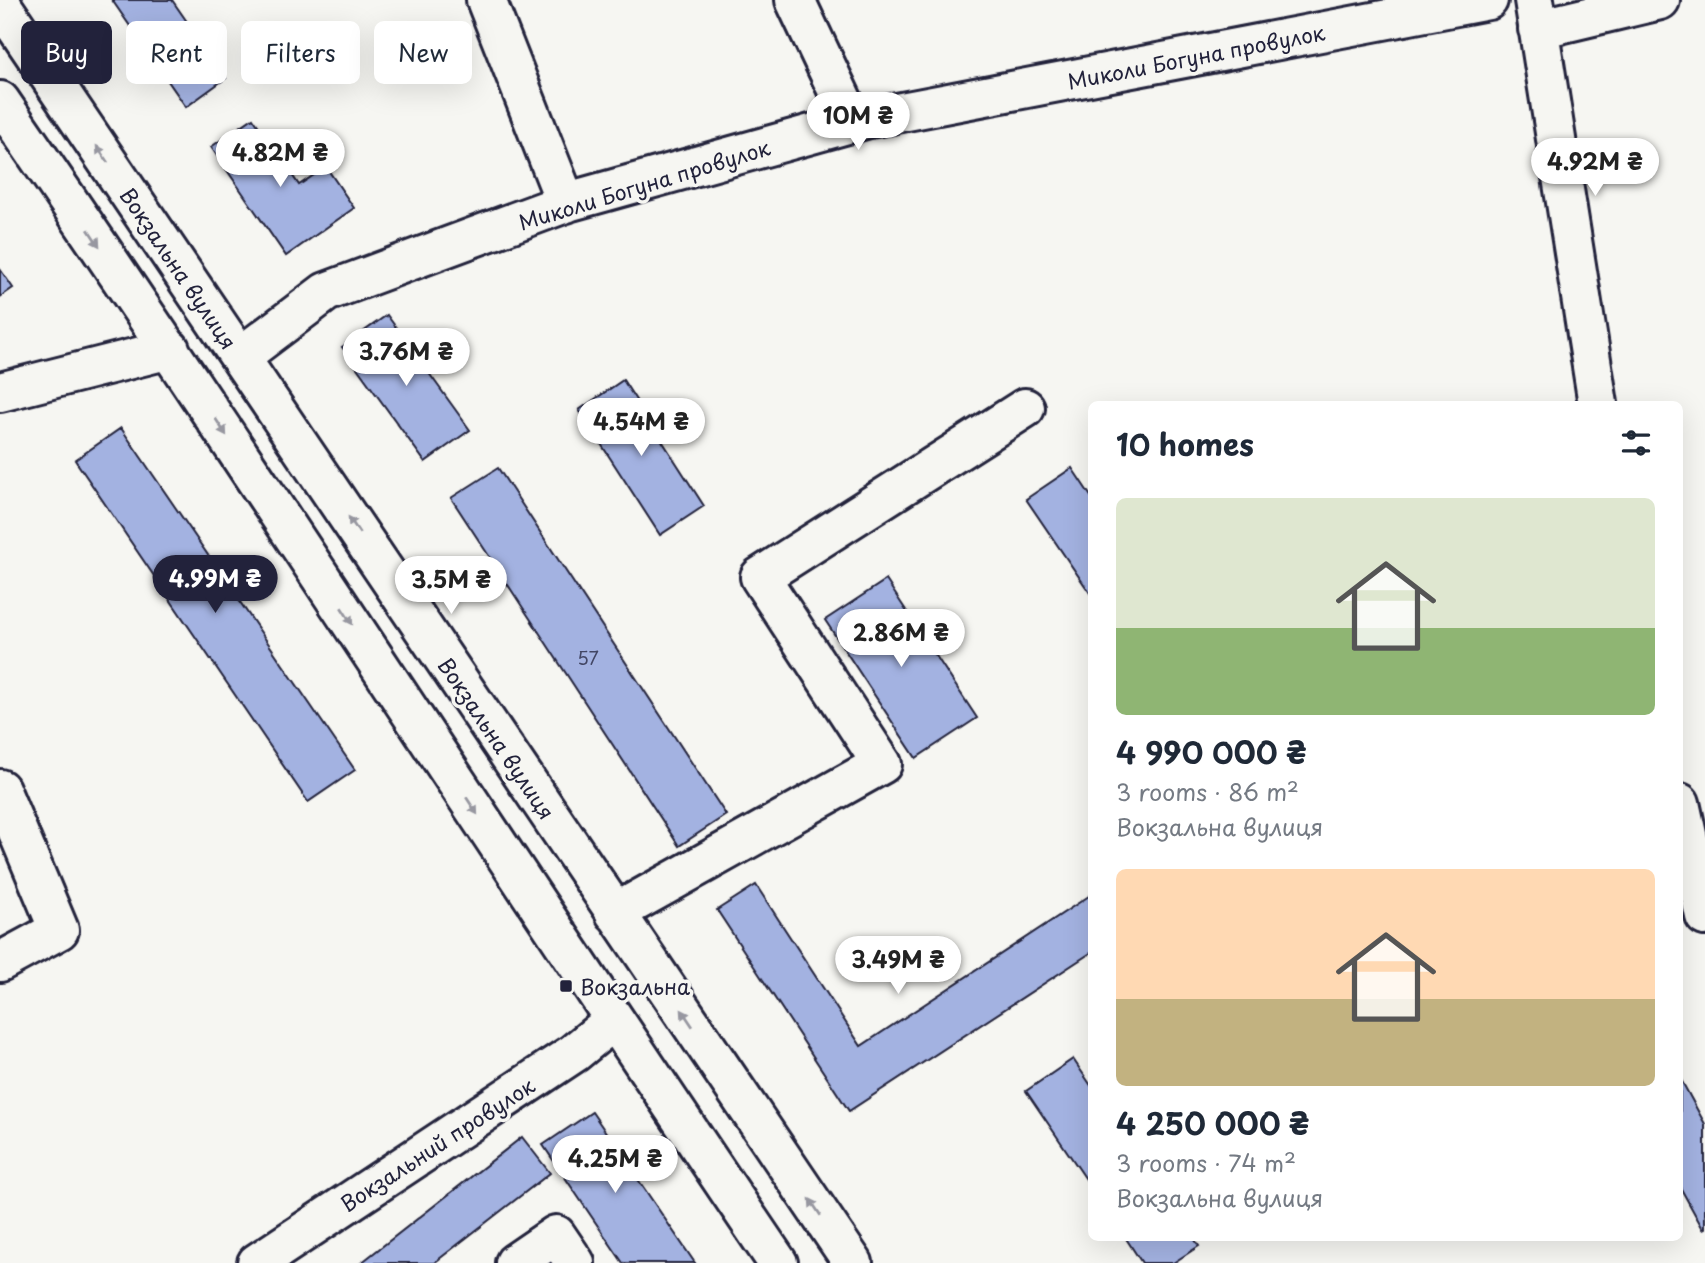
<!DOCTYPE html>
<meta charset="utf-8">
<style>
body{margin:0;font-family:"Playpen Sans",sans-serif;background:#f6f6f7;color:#1f2937;height:100vh;display:flex;flex-direction:column;font-size:26px;white-space:nowrap}
*{box-sizing:border-box;margin:0}
p{font-size:23px;color:#747a83}
.icon{flex:none;width:38px;height:38px;fill:none;stroke:currentColor;stroke-width:2;stroke-linecap:round;stroke-linejoin:round}
.map{position:relative;flex:1;overflow:hidden}
.side{position:absolute;left:1088px;top:401px;width:595px;height:840px;display:flex;flex-direction:column;background:#fff;border-radius:10px;box-shadow:0 7px 28px #0002}
.side>*{flex:none}
.top-card{position:absolute;left:21px;top:21px;width:665px;height:63px;display:flex;gap:14px}
.price{position:absolute;translate:-50% -60px;padding:0 16px;border-radius:24px;background:#fff;color:#222;font-size:23px;line-height:46px;filter:drop-shadow(0 2px 4px #0008)}
.price::after{content:'';position:absolute;left:50%;top:42px;width:21px;height:16px;margin-left:-10px;background:inherit;clip-path:polygon(0 0,100% 0,50% 100%)}
.price.on{background:#22223b;color:#fff}
ul{padding:0;list-style:none}
li{display:grid;align-content:center;gap:14px;height:371px;padding:0 28px}
li span{display:grid;place-items:center;height:217px;border-radius:10px;color:#555}
li>.icon{margin-inline-start:auto}
span .icon{width:126px;height:126px;fill:#fffc;stroke-width:1}
li b{font-size:30px}
h2{display:flex;justify-content:space-between;align-items:center;height:84px;padding:0 28px;font-size:30px}
.pill{padding:0 24px;border-radius:10px;background:#fff;box-shadow:0 7px 28px #0002;font-size:24px;line-height:63px}
.pill.on{background:#22223b;color:#fff}
.map>svg:first-child{display:block}
.building{fill:#a3b2e1;stroke:#22223b;stroke-width:2}
.lines{fill:none;stroke-linecap:round;stroke-linejoin:round}
.minor-casing{stroke:#22223b;stroke-width:44}
.minor{stroke:#f6f6f2;stroke-width:38}
.oneway{fill:#9797a0}
.poi-dot{fill:#22223b;stroke:#f6f6f2;stroke-width:2.5}
.labels{text-anchor:middle;dominant-baseline:central;stroke-width:7;stroke-linejoin:round;paint-order:stroke}
.number-label{font-size:18px;fill:#424664}
.street-label{font-size:21px;fill:#22223b;stroke:#f6f6f2}
.poi-label{font-size:21px;fill:#22223b;stroke:#f6f6f2;text-anchor:start}
</style>
<div class="map">
<svg width="1705" height="1263" viewBox="0 0 1705 1263">
<rect width="100%" height="100%" fill="#f6f6f2"/>
<filter id="ink" filterUnits="userSpaceOnUse"><feTurbulence type="fractalNoise" baseFrequency=".0143" numOctaves="2"/><feDisplacementMap in="SourceGraphic" scale="14" xChannelSelector="R" yChannelSelector="G"/><feConvolveMatrix kernelMatrix="1 2 1 2 8 2 1 2 1" color-interpolation-filters="sRGB"/></filter>
<g filter="url(#ink)">
<!-- building -->
<path class="building" d="M112,0H172L226,78L186,107Z
M253,118L299,185L326,167L354,208L286,256L211,147Z
M0,269L13,288L0,297Z
M387,315L470,430L425,462L342,347Z
M623,380L704,506L660,535L579,410Z
M121,428L355,770L308,802L75,460Z
M498,468L726,815L679,846L451,498Z
M1072,468L1092,498V596L1026,499Z
M886,580L977,718L916,758L825,620Z
M756,885L861,1046L1092,894V952L849,1111L717,910Z
M1073,1059L1092,1087V1188L1026,1091Z
M1680,1078L1705,1124V1228L1703,1229L1680,1187Z
M592,1112L695,1263H623L543,1145Z
M522,1137L550,1173L434,1263H361Z
M1125,1237H1193L1199,1246L1173,1263H1142Z"/>
<g class="lines">
<defs>
<path id="minor" d="M486,0L566,203
M795,0L853,123
M1534,0L1598,404
M0,3L853,1263
M1538,29L1660,0
M0,101C264,485 516,877 778,1263
M240,357L326,292L571,201L865,119L1488,0
M0,392L170,349
M0,789L59,930L0,962
M1680,803L1705,916
M615,913L882,764L760,577L1025,408
M257,1263L574,1053L613,1021
M515,1263L556,1235L575,1263"/>
</defs>
<!-- minor casing -->
<use href="#minor" class="minor-casing"/>
<!-- minor -->
<use href="#minor" class="minor"/>
</g>
<!-- one-way arrows -->
<defs><path id="oneway-solid" d="M-6-.8H1V-3.2L6.5 0L1 3.2V.8H-6Z" transform="scale(1.75)"/></defs>
<g class="oneway">
<use href="#oneway-solid" transform="translate(102 154) rotate(-124)"/>
<use href="#oneway-solid" transform="translate(94 238) rotate(56)"/>
<use href="#oneway-solid" transform="translate(221 427) rotate(57)"/>
<use href="#oneway-solid" transform="translate(354 525) rotate(-124)"/>
<use href="#oneway-solid" transform="translate(347 616) rotate(57)"/>
<use href="#oneway-solid" transform="translate(472 806) rotate(57)"/>
<use href="#oneway-solid" transform="translate(687 1018) rotate(-124)"/>
<use href="#oneway-solid" transform="translate(815 1207) rotate(-124)"/>
</g>
</g>
<!-- markers -->
<rect class="poi-dot" x="559" y="979" width="14" height="14" rx="3.5"/>
<g class="labels">
<!-- number labels -->
<g class="number-label">
<text x="588" y="657">57</text>
</g>
<!-- street labels -->
<g class="street-label">
<text transform="translate(1196 56) rotate(-11)">Миколи Богуна провулок</text>
<text transform="translate(644 184) rotate(-17)">Миколи Богуна провулок</text>
<text transform="translate(179 268) rotate(56)">Вокзальна вулиця</text>
<text transform="translate(497 738) rotate(56)">Вокзальна вулиця</text>
<text transform="translate(437 1144) rotate(-33)">Вокзальний провулок</text>
</g>
<!-- poi labels -->
<g class="poi-label">
<text x="580" y="986">Вокзальна</text>
</g>
</g>
</svg>
<b class="price" style="left:858px;top:152px">10M ₴</b>
<b class="price" style="left:280px;top:189px">4.82M ₴</b>
<b class="price" style="left:1595px;top:198px">4.92M ₴</b>
<b class="price" style="left:406px;top:388px">3.76M ₴</b>
<b class="price" style="left:641px;top:458px">4.54M ₴</b>
<b class="price on" style="left:215px;top:615px">4.99M ₴</b>
<b class="price" style="left:451px;top:616px">3.5M ₴</b>
<b class="price" style="left:901px;top:669px">2.86M ₴</b>
<b class="price" style="left:898px;top:996px">3.49M ₴</b>
<b class="price" style="left:615px;top:1195px">4.25M ₴</b>
<div class="top-card">
<a class="pill on">Buy</a>
<a class="pill">Rent</a>
<a class="pill">Filters</a>
<a class="pill">New</a>
</div>
<section class="side">
<h2>10 homes<svg class="icon" aria-label="filters" viewBox="0 0 24 24"><path d="M4 7h16M4 17h16"/><circle cx="9" cy="7" r="2"/><circle cx="15" cy="17" r="2"/></svg></h2>
<ul>
<li><span style="background:linear-gradient(#dfe7d0 60%,#8fb573 0)"><svg class="icon" aria-label="home" viewBox="0 0 24 24"><path d="M3 11l9-7 9 7M6 9v11h12V9"/></svg></span><div><b>4 990 000 ₴</b><p>3 rooms · 86 m²</p><p>Вокзальна вулиця</p></div></li>
<li><span style="background:linear-gradient(#ffd9b3 60%,#c2b280 0)"><svg class="icon" aria-label="home" viewBox="0 0 24 24"><path d="M3 11l9-7 9 7M6 9v11h12V9"/></svg></span><div><b>4 250 000 ₴</b><p>3 rooms · 74 m²</p><p>Вокзальна вулиця</p></div></li>
</ul>
</section>
</div>
